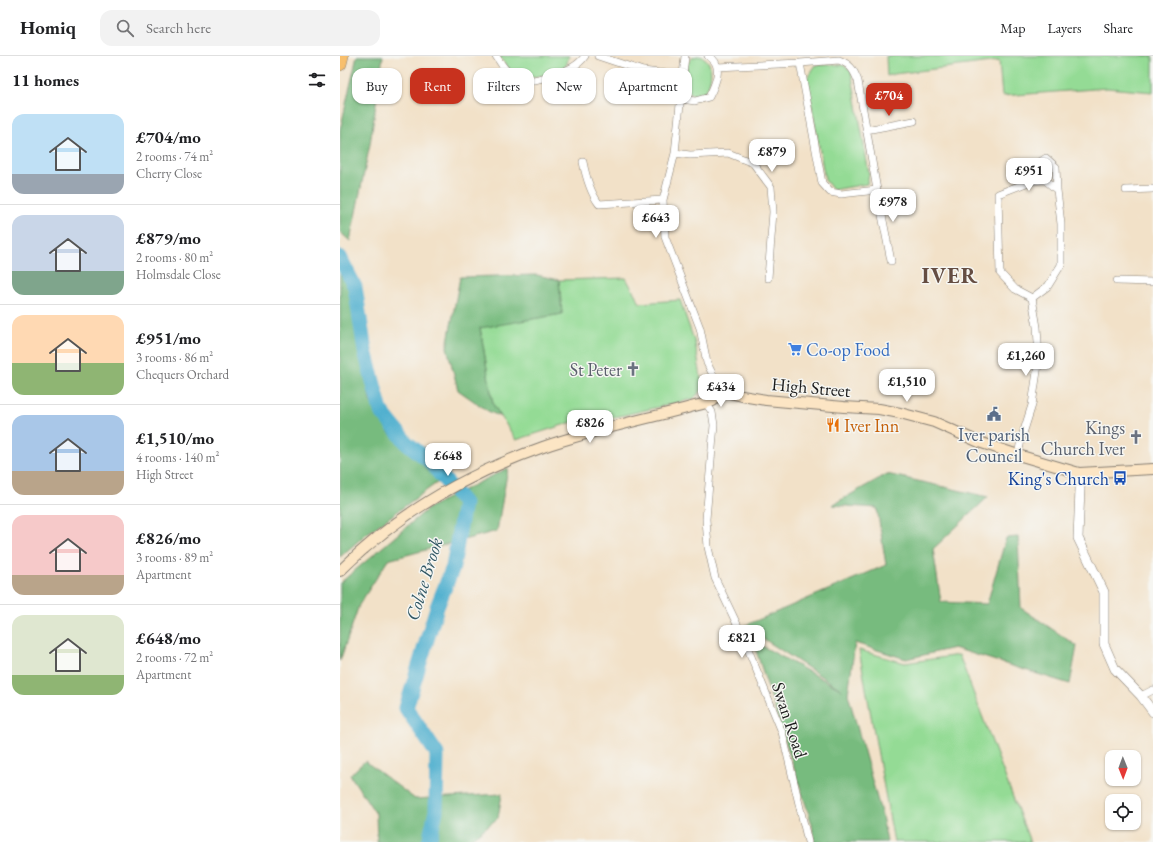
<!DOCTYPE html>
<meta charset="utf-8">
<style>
body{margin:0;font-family:"EB Garamond",serif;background:#f2f2f2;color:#202124;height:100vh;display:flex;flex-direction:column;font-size:15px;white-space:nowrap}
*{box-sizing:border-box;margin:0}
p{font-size:13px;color:#757577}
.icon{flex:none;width:22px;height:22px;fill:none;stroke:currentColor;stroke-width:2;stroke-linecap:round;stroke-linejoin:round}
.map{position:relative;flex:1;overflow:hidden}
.side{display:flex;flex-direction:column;background:#fff;width:340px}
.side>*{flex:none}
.hud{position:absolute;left:12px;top:12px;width:380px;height:36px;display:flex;gap:8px}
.needle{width:26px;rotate:179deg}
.controls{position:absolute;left:765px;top:694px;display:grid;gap:8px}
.controls a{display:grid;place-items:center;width:36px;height:36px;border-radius:8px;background:#fff;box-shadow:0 1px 3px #0004;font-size:20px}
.price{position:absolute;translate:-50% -34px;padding:0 9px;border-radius:8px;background:#fff;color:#222;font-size:13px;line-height:26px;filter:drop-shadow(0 1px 2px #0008)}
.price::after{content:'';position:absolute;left:50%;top:24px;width:12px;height:9px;margin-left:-6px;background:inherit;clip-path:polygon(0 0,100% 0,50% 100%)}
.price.active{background:#c8321e;color:#fff}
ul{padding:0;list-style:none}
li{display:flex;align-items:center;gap:12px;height:100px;padding:0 12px}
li+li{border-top:1px solid #e0e0e0}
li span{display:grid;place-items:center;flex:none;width:112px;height:80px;border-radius:12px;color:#555}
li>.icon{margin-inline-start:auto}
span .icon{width:48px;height:48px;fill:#fffc;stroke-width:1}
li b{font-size:17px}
h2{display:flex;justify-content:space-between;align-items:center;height:48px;padding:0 12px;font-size:17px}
.tag{padding:0 14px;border-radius:12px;background:#fff;box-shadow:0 1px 3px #0004;font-size:14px;line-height:36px}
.tag.active{background:#c8321e;color:#fff}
header{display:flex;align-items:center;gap:24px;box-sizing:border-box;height:56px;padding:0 20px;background:#fff;border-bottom:1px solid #e0e0e0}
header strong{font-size:19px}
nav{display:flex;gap:22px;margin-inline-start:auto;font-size:14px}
.search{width:280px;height:36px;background:#f2f2f2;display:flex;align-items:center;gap:10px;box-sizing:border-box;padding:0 14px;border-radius:12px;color:#757577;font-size:15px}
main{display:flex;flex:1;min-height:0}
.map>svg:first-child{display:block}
.green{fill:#94db95;stroke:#587c58}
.forest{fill:#77bb7e;stroke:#4a6c4d}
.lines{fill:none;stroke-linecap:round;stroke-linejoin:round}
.river{stroke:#51b0cf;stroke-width:15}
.minor-casing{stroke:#877e72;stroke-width:8}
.tertiary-casing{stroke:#877e72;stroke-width:10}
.secondary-casing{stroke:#877e72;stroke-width:12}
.motorway-casing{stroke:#877e72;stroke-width:14}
.minor{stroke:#fff;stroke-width:7}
.tertiary{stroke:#fff;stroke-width:9}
.secondary{stroke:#fce5c4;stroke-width:10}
.motorway{stroke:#f8bf6c;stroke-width:13}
.labels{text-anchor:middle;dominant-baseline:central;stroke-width:3;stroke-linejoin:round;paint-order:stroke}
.shop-label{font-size:18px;fill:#366cbe;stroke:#f6f6f2;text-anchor:start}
.worship-label{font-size:18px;fill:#5b616d;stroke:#f6f6f2;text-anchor:end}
.street-label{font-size:18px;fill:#1c1c1c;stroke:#f6f6f2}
.food-label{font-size:18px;fill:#c56008;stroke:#f6f6f2;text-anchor:start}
.service-label{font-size:18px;fill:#4e5e75;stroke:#f6f6f2}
.transit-label{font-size:18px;fill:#164399;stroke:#f6f6f2;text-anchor:end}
.water-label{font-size:19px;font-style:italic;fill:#315764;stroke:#f6f6f2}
.district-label{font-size:22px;font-weight:bold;letter-spacing:1px;fill:#654d42;stroke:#f6f6f2}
</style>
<header>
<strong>Homiq</strong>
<div class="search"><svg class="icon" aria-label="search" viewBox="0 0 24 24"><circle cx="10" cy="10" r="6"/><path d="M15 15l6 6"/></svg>Search here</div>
<nav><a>Map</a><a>Layers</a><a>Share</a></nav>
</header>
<main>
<section class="side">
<h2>11 homes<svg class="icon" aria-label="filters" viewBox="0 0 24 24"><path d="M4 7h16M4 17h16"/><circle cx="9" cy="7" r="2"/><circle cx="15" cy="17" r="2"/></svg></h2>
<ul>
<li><span style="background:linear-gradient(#bfe0f5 75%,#9aa5b1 0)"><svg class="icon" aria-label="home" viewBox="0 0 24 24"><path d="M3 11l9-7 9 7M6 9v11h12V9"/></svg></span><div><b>£704/mo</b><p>2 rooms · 74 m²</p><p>Cherry Close</p></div></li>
<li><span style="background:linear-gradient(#c9d6e8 70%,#7fa58c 0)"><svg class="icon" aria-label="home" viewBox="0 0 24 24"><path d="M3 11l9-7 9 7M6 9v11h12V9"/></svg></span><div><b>£879/mo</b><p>2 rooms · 80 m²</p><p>Holmsdale Close</p></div></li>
<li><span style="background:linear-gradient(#ffd9b3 60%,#8fb573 0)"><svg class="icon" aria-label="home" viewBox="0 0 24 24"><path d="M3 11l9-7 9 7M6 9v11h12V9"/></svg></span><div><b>£951/mo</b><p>3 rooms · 86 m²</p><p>Chequers Orchard</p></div></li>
<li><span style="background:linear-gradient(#a9c7e8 70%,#b9a48a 0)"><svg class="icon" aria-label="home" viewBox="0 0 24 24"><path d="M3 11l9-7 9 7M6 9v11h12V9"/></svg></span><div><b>£1,510/mo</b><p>4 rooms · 140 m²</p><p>High Street</p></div></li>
<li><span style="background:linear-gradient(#f6c9c9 75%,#b9a48a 0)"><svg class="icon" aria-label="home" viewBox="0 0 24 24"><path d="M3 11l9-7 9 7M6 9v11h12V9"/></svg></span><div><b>£826/mo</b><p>3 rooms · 89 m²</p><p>Apartment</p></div></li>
<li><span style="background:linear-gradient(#dfe7d0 75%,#8fb573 0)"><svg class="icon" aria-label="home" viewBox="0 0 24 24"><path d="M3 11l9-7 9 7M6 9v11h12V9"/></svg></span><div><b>£648/mo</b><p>2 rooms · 72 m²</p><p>Apartment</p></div></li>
</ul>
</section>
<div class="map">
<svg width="813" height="786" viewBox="0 0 813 786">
<rect width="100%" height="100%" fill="#f6f6f2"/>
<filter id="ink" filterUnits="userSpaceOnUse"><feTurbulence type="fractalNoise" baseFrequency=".025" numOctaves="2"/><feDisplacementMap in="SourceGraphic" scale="8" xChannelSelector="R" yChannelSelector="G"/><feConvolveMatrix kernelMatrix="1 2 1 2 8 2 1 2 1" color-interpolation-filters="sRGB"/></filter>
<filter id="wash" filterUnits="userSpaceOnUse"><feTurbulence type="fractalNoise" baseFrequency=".012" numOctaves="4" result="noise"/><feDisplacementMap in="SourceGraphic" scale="16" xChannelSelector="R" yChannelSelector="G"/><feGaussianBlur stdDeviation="0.9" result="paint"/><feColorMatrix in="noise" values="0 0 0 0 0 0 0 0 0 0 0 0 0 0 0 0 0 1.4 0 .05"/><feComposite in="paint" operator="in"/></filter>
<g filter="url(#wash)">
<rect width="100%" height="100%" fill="#f2e1c8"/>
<!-- green -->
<path class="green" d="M159,0H229L226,10L223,13C207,18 186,28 171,15C167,11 163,5 159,0Z
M357,0C376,0 373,30 362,39H352L348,34L346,30L347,8L352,2Z
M546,0H813V36L767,32L662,40L659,5L554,18L547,20Z
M476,9H503L511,15L529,118L527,128L493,134L485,124L467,22Z
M286,222L300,247L340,244L355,287L363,333L353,343L254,366L245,362L176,384L153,348L140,271L222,258L219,224Z
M519,594L565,607L619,599L690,786H554Z"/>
<!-- forest -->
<path class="forest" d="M17,0H43L30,88L10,185L0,176V74Z
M697 115a8 8 0 1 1 16 0a8 8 0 1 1-16 0Z
M0,210L7,218L21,278L30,345L50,378L85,407L98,426L25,479L0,501Z
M197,219L219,224L222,258L140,272L153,348L161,361L148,355L118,334L107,291L120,221Z
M168,412L157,475L48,504L19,549L0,605V527L90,451Z
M547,418L648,441L593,493L601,546L647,548L666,482L678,481L681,552L737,590L730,628L614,592L566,603L515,587L508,638L542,760L547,786H474L472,768L413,585L502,634L404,570L546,509L537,452L492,449Z
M25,705L75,743L162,738L158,762L127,786H37L36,758L10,719Z"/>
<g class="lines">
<!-- river -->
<path class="river" d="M0,201L15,231L25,295L41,355L66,386L88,404L124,447L113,511L97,551L66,652L97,698L96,755L89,786"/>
</g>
</g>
<g filter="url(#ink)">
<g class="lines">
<defs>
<path id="minor" d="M156,0C173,29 187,28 216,18C228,14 238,10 245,0
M258,0L303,15L343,20
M345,0L335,97L323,144L325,181L360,272L367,307L381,335
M499,4C510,8 514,14 518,25L537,134L501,138L490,136L482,127L460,7Z
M377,11L460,7
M341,43L355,45L369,41C375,29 385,8 368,0
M526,74L574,65
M335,97L350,99L388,97L413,107L431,131L433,156L428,222
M243,106C246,121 250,136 259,148L323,144
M705,124L717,134L721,168V209L708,230L692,242L675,233L660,217L658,138L691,125Z
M691,125L695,109L706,102L716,111L717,134
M537,134L551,205
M786,134L813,133
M777,225L813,226
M366,347L372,356L374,369L366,463L368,491L375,522L403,581L442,676L468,786
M678,399L681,384L692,349L699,302L697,271L692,242
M801,640L813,634"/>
<path id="tertiary" d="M739,417L740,433L738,482L764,536V588L775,613L801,640L813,656"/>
<path id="secondary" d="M0,515C57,458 127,418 203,391C258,372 317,361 373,345L381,335L402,340L426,344L504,351L539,353L560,357L594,366L639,386L678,399L739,417L813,413"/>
<path id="motorway" d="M0,8L2,0"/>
</defs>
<!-- minor casing -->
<use href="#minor" class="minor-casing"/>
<!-- tertiary casing -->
<use href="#tertiary" class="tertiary-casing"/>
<!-- secondary casing -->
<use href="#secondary" class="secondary-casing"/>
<!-- motorway casing -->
<use href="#motorway" class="motorway-casing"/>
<!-- minor -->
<use href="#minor" class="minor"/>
<!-- tertiary -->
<use href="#tertiary" class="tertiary"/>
<!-- secondary -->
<use href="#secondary" class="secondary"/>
<!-- motorway -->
<use href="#motorway" class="motorway"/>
</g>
</g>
<!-- icons -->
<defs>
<symbol id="supermarket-bare" viewBox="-9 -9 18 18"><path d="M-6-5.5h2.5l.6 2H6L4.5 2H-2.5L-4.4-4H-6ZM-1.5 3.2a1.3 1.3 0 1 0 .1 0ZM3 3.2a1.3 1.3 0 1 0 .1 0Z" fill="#3f7fe0" stroke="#f6f6f2" stroke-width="2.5" paint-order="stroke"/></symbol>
<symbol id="church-bare" viewBox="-9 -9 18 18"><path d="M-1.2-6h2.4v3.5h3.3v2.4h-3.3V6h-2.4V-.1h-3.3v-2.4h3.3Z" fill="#6b7280" stroke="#f6f6f2" stroke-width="2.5" paint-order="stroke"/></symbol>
<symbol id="civic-bare" viewBox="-9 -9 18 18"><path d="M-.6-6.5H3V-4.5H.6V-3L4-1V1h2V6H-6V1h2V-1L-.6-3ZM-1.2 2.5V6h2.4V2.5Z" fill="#5c6f8a" stroke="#f6f6f2" stroke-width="2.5" paint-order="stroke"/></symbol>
<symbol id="restaurant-bare" viewBox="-9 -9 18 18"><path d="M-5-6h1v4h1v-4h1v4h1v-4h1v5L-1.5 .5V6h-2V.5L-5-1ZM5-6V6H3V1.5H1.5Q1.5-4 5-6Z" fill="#e8710a" stroke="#f6f6f2" stroke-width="2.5" paint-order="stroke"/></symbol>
<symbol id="bus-bare" viewBox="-9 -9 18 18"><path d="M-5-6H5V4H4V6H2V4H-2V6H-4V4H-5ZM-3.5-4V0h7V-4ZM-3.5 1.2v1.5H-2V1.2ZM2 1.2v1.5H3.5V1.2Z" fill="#1a4fb4" stroke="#f6f6f2" stroke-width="2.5" paint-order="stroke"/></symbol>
</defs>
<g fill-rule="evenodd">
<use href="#supermarket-bare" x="445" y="283" width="20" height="20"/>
<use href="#church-bare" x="283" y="303" width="20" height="20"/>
<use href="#civic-bare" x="644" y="348" width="20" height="20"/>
<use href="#restaurant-bare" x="483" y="359" width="20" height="20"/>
<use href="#church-bare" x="786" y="371" width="20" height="20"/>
<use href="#bus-bare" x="770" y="412" width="20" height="20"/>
</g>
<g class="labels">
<!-- shop labels -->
<g class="shop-label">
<text x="466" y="293">Co-op Food</text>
</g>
<!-- worship labels -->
<g class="worship-label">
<text x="282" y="313">St Peter</text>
<text x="785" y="371">Kings<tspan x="785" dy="21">Church Iver</tspan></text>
</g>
<!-- street labels -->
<g class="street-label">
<text transform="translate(471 331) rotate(5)">High Street</text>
<text transform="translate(450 664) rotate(72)">Swan Road</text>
</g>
<!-- food labels -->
<g class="food-label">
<text x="504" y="369">Iver Inn</text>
</g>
<!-- service labels -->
<g class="service-label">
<text x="654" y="378">Iver parish<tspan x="654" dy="21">Council</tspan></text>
</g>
<!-- transit labels -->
<g class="transit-label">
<text x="769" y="422">King's Church</text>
</g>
<!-- water labels -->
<g class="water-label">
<text transform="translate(84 523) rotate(-73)">Colne Brook</text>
</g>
<!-- district labels -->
<g class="district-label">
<text x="610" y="219">IVER</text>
</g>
</g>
</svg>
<div class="controls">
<a><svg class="needle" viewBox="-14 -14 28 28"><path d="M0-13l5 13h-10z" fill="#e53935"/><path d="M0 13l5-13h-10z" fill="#757577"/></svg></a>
<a><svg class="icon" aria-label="locate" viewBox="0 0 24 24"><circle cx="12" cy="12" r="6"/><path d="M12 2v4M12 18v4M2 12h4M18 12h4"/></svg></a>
</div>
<b class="price active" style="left:549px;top:61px">£704</b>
<b class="price" style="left:432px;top:117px">£879</b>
<b class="price" style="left:689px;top:136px">£951</b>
<b class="price" style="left:553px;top:167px">£978</b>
<b class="price" style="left:316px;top:183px">£643</b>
<b class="price" style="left:686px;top:321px">£1,260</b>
<b class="price" style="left:567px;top:347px">£1,510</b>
<b class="price" style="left:381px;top:352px">£434</b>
<b class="price" style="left:250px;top:388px">£826</b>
<b class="price" style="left:108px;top:421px">£648</b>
<b class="price" style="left:402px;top:603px">£821</b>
<div class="hud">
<a class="tag">Buy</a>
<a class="tag active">Rent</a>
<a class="tag">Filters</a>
<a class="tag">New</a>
<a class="tag">Apartment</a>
</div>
</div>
</main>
